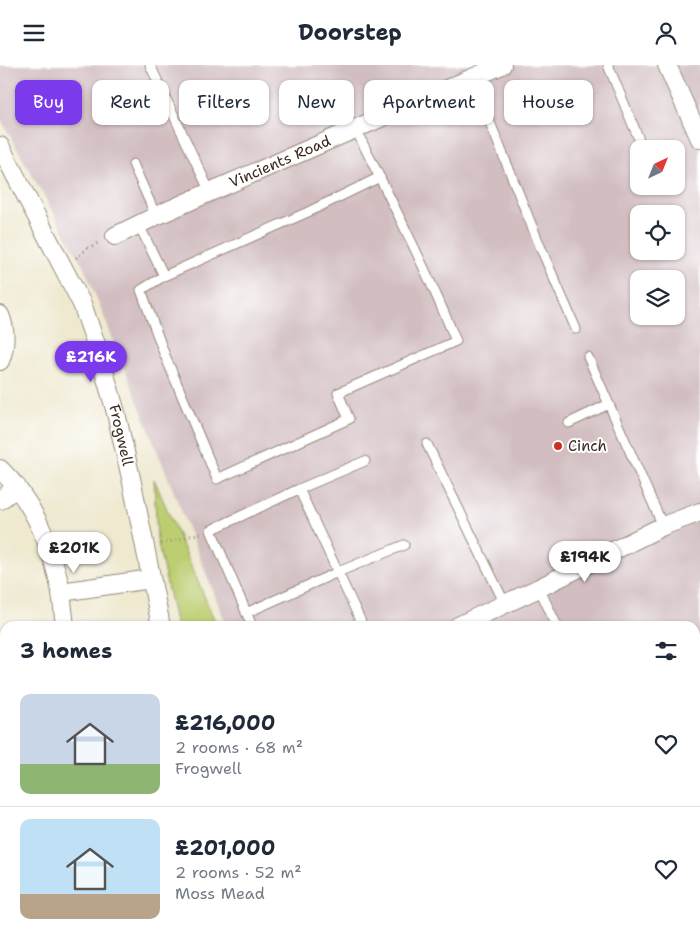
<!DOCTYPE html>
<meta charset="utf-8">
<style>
body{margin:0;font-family:"Shantell Sans",sans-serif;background:#f6f6f7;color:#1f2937;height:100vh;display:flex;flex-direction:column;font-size:19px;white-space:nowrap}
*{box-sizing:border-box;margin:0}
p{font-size:16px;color:#747a83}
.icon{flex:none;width:28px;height:28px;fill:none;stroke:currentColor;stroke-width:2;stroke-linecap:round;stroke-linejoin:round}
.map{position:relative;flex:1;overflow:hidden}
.details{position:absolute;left:0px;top:556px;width:700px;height:321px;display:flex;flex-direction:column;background:#fff;border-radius:15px 15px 0 0;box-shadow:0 1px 4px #0004}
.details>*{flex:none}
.banner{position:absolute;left:15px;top:15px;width:670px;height:45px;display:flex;gap:10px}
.needle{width:32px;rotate:43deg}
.buttons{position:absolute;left:630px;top:75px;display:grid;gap:10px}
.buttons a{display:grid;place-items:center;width:55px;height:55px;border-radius:10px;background:#fff;box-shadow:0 1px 4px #0004;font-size:25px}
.price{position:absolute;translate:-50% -42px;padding:0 11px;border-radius:18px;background:#fff;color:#222;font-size:16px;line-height:32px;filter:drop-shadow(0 1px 2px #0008)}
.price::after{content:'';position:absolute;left:50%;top:30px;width:15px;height:11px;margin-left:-8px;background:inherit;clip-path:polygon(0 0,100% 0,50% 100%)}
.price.current{background:#7c3aed;color:#fff}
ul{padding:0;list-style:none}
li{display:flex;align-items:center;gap:15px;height:125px;padding:0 20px}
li+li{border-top:1px solid #e0e1e3}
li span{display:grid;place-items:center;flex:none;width:140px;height:100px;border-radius:10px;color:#555}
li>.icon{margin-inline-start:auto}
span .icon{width:60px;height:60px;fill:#fffc;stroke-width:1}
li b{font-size:21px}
h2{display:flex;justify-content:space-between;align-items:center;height:60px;padding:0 20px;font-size:21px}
.tag{padding:0 18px;border-radius:10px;background:#fff;box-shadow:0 1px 4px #0004;font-size:18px;line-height:45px}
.tag.current{background:#7c3aed;color:#fff}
header{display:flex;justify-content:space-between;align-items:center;height:65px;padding:0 20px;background:#fff;font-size:22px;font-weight:700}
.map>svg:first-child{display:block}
.industrial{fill:#d2bec1;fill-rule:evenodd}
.green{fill:#bcce71;stroke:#7c7c48}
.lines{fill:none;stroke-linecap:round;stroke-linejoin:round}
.stream{stroke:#7cace7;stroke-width:5}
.lane-casing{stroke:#958a77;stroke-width:11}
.street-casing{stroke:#958a77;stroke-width:20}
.path{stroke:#958a77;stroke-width:3;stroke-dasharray:1 4;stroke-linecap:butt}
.lane{stroke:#fff;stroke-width:9}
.street{stroke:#fff;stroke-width:18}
.poi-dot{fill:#c8321e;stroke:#fff;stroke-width:2}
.labels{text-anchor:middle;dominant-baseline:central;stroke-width:4;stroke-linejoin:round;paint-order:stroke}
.street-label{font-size:15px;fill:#3b2a1e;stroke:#fff}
.poi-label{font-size:15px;fill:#3b2a1e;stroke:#fff;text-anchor:start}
</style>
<header><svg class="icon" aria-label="menu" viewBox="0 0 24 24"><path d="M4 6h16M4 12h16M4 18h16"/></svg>Doorstep<svg class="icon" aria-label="person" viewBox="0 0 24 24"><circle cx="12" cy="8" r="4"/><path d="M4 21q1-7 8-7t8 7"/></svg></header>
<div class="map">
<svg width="700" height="877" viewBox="0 0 700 877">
<rect width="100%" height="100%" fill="#fff"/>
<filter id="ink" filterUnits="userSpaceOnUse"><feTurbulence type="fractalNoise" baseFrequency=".02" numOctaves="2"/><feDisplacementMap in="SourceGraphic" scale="10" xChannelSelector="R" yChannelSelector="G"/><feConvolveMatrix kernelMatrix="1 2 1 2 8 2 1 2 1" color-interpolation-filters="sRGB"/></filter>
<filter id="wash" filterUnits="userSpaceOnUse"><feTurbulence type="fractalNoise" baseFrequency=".0096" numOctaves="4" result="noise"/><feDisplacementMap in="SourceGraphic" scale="20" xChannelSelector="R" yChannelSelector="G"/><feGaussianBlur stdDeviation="1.12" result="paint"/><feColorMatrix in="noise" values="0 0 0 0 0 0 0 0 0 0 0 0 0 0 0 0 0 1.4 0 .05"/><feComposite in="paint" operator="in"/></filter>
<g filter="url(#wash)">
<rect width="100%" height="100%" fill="#efe9d0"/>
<!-- industrial -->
<path class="industrial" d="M0,0H700V877H446L441,873L695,872V561H227L85,204L0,53ZM639,84H676V121H639ZM639,149H676V186H639ZM639,214H676V251H639Z"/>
<!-- green -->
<path class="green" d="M154,414L217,561H176L157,474Z
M431,873L436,877H303L301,873Z"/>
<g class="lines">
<!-- stream -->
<path class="stream" d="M0,860L5,866
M10,872L13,877"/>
</g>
</g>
<g filter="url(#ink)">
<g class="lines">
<defs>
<path id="lane" d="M150,0L210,127
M608,0L643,84
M472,13L542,186L576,264
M133,99L156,151
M139,160L164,211L141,225L164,288L217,414L349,354L338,328L456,276C426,203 390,133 355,63
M164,211L308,147L380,112
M588,292L663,461
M569,358L609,339
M427,379L505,539
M299,424L365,396
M539,523L557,561
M246,548L338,507L404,480
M252,561L211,465L299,424L363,561
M695,788L700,785"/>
<g id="street">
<path d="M667,0L700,74"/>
<path id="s1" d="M0,81L82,239L96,279L115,344L131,413L161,561"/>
<path id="s2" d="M115,171L156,151L210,127L502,0"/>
<path d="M0,250C6,265 6,281 0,296"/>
<path d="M0,404C34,437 52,482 61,527"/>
<path d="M0,435L17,422"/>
<path d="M65,561L61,527L151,514"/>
<path d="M458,561L539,523L663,461L700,447"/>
<path d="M2,671L5,674"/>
<path d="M1,694L5,690"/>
<path d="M3,759L5,760"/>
<path d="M287,872L290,877"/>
<path d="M94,877L99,872"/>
</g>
</defs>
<!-- lane casing -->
<use href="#lane" class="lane-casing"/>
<!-- street casing -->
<use href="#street" class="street-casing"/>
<!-- path -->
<path class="path" d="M76,193L88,183L100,177
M161,479L201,468"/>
<!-- lane -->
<use href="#lane" class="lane"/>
<!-- street -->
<use href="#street" class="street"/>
</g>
</g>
<!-- markers -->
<circle class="poi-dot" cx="558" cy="381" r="5"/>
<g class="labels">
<!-- street labels -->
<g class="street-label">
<text stroke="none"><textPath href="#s2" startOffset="181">Vincients Road</textPath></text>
<text stroke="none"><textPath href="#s1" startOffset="315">Frogwell</textPath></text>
</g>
<!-- poi labels -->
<g class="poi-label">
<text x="568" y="381">Cinch</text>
</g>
</g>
</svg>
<div class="buttons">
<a><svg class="needle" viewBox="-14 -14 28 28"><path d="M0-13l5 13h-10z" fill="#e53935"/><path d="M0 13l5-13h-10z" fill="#747a83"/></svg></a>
<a><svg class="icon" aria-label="locate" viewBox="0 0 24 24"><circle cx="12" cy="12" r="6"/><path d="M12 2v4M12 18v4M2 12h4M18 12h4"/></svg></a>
<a><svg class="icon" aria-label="layers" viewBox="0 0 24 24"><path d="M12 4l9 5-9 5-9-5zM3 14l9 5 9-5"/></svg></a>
</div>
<b class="price current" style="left:91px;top:318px">£216K</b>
<b class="price" style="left:74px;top:509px">£201K</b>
<b class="price" style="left:585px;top:518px">£194K</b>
<div class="banner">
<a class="tag current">Buy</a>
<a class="tag">Rent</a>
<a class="tag">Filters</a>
<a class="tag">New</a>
<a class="tag">Apartment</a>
<a class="tag">House</a>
</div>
<section class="details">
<h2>3 homes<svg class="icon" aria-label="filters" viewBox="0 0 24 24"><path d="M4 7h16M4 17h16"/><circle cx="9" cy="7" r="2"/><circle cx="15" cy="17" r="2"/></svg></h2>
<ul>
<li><span style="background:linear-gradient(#c9d6e8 70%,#8fb573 0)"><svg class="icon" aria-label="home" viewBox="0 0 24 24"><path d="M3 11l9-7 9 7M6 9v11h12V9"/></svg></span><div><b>£216,000</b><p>2 rooms · 68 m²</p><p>Frogwell</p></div><svg class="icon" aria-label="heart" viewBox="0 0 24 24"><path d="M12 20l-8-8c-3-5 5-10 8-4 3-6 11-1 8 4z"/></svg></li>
<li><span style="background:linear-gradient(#bfe0f5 75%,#b9a48a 0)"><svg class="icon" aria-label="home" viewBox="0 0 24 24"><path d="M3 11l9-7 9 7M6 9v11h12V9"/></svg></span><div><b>£201,000</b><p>2 rooms · 52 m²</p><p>Moss Mead</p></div><svg class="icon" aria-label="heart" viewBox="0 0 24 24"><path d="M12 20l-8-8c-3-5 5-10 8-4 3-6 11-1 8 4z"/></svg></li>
</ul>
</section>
</div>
